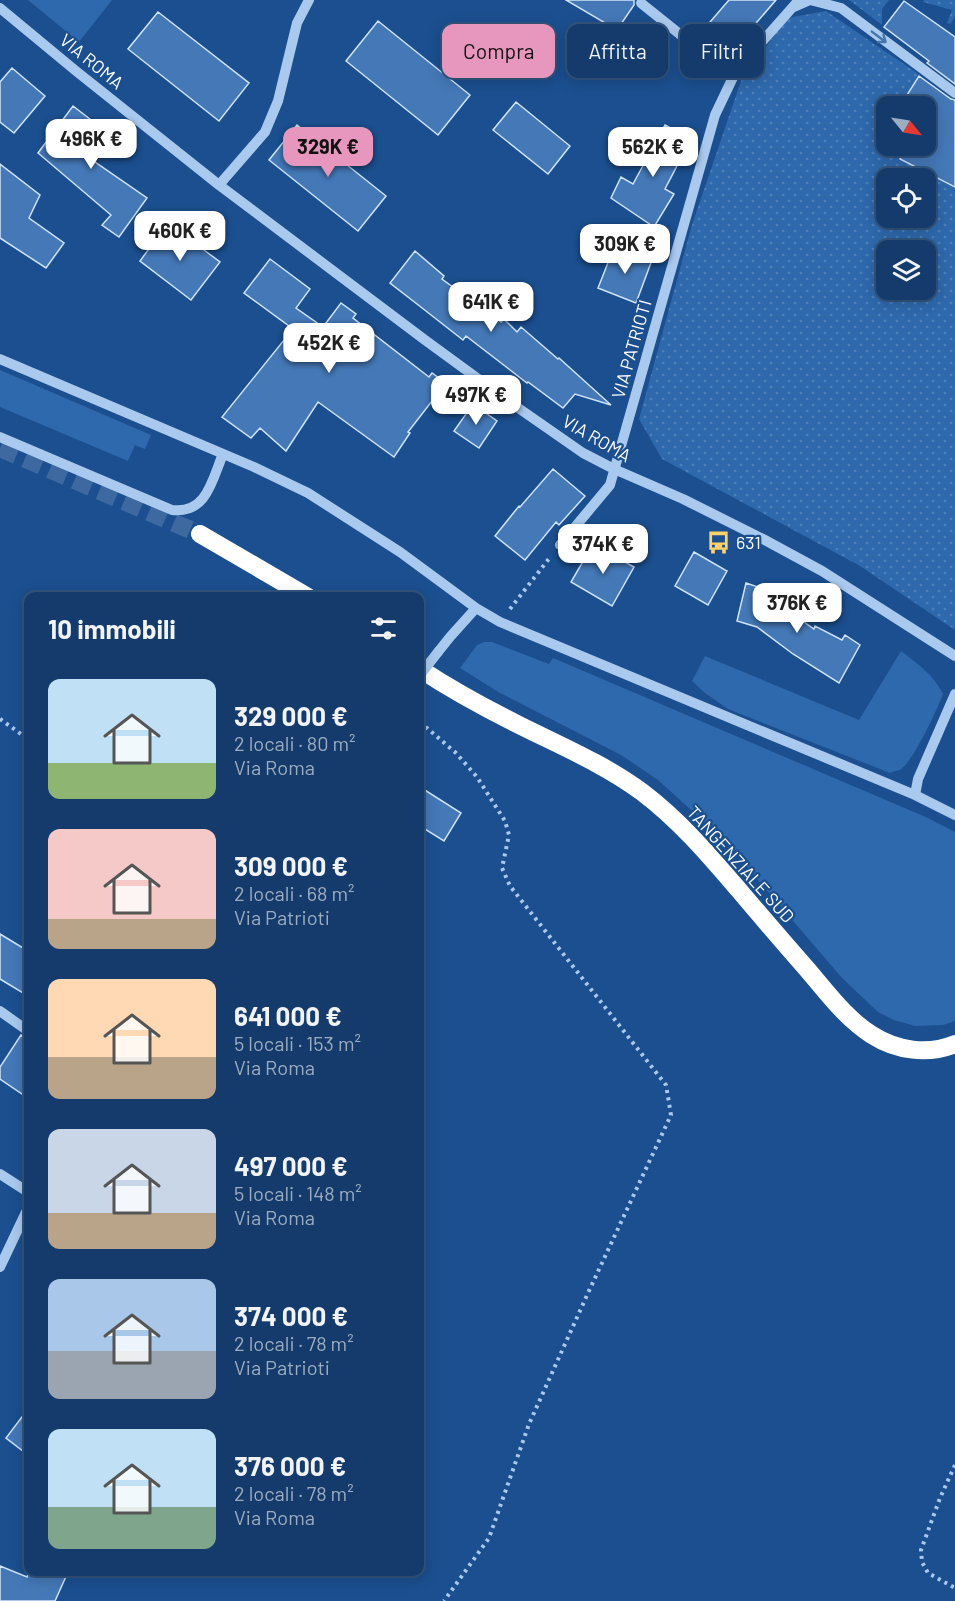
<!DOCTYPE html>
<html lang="it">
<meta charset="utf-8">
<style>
body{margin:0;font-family:Barlow,sans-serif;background:#1d4271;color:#f1f3f6;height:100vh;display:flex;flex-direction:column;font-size:22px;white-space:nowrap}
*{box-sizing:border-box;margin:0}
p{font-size:20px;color:#9dadc1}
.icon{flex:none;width:33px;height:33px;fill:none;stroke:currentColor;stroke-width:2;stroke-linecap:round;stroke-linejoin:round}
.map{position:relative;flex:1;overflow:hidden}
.details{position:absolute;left:24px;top:592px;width:400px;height:984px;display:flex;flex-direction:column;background:#143b6b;border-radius:12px;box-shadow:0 3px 15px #0003,0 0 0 2px #33557e}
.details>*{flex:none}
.top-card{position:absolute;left:442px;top:24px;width:422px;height:54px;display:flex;gap:12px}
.needle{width:39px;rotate:120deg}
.fabs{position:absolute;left:876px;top:96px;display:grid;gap:12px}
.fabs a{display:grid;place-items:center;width:60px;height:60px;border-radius:12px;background:#143b6b;box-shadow:0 3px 15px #0003,0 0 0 2px #33557e;font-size:30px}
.price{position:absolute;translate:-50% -51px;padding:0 14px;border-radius:12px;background:#fff;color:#222;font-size:20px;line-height:39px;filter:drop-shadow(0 2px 3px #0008)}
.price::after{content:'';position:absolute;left:50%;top:36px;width:18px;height:14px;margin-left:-9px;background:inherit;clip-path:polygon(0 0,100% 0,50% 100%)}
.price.current{background:#e797bd;color:#111}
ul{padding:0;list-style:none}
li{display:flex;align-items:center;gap:18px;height:150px;padding:0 24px}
li span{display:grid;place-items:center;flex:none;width:168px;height:120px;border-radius:12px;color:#555}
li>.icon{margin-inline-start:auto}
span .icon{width:72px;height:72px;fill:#fffc;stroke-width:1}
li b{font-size:26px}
h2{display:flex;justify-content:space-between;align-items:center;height:72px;padding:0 24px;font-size:26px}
.chip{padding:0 21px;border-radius:12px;background:#143b6b;box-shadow:0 3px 15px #0003,0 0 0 2px #33557e;font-size:21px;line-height:54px}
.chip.current{background:#e797bd;color:#111}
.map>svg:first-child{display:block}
.grass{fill:#2e69ad}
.park{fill:url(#park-dots);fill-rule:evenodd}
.building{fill:#4478b7;stroke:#cfe3fa;stroke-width:1.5}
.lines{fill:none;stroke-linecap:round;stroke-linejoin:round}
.highway-tunnel{stroke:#3d69a0;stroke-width:18;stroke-dasharray:18 9;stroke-linecap:butt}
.path{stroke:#a9c9ee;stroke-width:4;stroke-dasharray:3 4.5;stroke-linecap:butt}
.minor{stroke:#a9c9ee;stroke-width:10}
.highway{stroke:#fff;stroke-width:18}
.minor-bridge{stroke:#a9c9ee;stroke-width:10}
.oneway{stroke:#4674ac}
.labels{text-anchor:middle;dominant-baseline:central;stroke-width:4.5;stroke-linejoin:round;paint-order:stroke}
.street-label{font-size:18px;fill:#fff;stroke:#1b4f8f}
.poi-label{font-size:18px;fill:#fff;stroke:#1b4f8f;text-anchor:start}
</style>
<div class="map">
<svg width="955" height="1601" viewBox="0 0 955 1601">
<defs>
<pattern id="park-dots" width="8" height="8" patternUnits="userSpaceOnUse" patternTransform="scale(1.5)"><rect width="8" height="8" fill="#2e69ad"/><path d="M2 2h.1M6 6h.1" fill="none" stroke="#4d80b9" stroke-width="1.8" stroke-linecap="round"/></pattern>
</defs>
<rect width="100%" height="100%" fill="#1b4f8f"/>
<!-- grass -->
<path class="grass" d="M28,0H112L79,42Z
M0,370L151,435L145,449L135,445L128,461L0,407Z
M484,642H492L549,664L553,658L928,818L955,832V1021L943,1025L915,1026L894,1020L878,1012L842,978L721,837L658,780L621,755L500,693L460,668L477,645Z
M901,651C918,664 933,674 943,694C937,710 913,762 900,770C899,770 891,772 890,773L728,709L705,693L692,681L705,656L859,720Z"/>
<!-- park -->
<path class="park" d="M849,0H889L882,9V25Z
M924,0H955V17L950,24L947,23L952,10L923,2Z
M826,11L920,75L900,106H886V146H910L900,159L955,187V630L860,566L662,459L639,419L692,225L741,81L787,18ZM886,178H926V218H886ZM886,250H926V290H886Z"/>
<!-- building -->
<path class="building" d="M566,0H634V5L617,30Z
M729,0H776L726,58L722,56L698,36Z
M904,1L955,37V84L927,63L929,61L884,27Z
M158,12L249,83L219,121L128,49Z
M378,21L470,95L438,135L346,61Z
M12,68L45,96L14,133L0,122V82Z
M919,76L951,99L955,100V187L900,159L910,146H926V106H900Z
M516,102L570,146L548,174L493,130Z
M73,106L104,130L85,155L147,198L119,237L102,225L111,215L38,153Z
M297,125L386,196L358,231L269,160Z
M665,125L691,139L665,189L674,194L654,227L611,198L621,177L633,184Z
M0,164L40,195L29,218L64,243L46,268L0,238Z
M168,223L220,262L191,300L140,261Z
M613,250L652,260L636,303L598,288Z
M415,251L444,276L442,279L501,322L504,319L517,332L521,327L558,359L559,358L611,405L575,394L563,408L528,382L527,383L466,336L463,340L417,304L390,283Z
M270,259L310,289L296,308L323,327L341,303L356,314L353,318L429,377L432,373L446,383L408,432L410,433L394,457L318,402L286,451L260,428L251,438L222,417L293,329L244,293Z
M473,404L497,421L479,448L454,431Z
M553,469L585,496L559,525L556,522L525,560L495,536L519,506L520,507Z
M593,544L634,567L612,606L571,582Z
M694,552L727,571L708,605L675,586Z
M746,583L770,591L769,597L814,629L815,626L842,640L845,635L860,645L839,683L793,654L757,627L737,621Z
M420,787L461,813L444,841L420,826Z
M0,934L28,951V996L0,979Z
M21,1035L28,1038V1098L0,1079V1067Z
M28,1409V1455L6,1438Z
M0,1566L27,1577L29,1572H68L55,1601H0Z"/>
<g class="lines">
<!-- highway-tunnel -->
<path class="highway-tunnel" d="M0,448L200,534"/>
<!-- path -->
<path class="path" d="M510,609L551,556
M0,719L28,739
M420,722L456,753L477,777L505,821L509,835L502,868L510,886L666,1085L671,1115L588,1293L529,1424L489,1538L444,1601
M955,1465L940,1498L921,1550L922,1562L928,1573L955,1588"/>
<!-- minor -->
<path class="minor" d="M641,3L712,60L736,71
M794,7L810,0L841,8L955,93
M0,8L76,71L219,185L425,340L514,405L583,453L614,469L683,499L763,539L822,571L955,656
M219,185L265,132L278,101L297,23L309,0
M0,359L254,467L308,493L400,552L476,608L500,622L915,795L955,815
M0,437L172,510C207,514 212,480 223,454
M560,545L610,485L715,115L736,71L799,0
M438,652L450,637L476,608
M915,795L918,779L955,694
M0,1011L28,1031
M0,1174L28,1192
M0,1267L28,1208"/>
<!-- highway -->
<path class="highway" d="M200,534L308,597
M420,669C452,690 485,708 519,725C561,746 604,764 642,792C679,820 708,854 738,889C760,915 783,942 806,968C826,991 846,1019 872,1035C897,1051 928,1055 955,1044"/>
<!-- minor-bridge -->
<path class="minor-bridge" d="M420,675L438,652"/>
</g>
<!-- one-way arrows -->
<defs><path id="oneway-shaft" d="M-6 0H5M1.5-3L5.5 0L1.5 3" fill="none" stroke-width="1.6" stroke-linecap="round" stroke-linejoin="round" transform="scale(1.5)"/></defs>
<use class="oneway" href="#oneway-shaft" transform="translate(879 37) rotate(37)"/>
<!-- icons -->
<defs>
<symbol id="bus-bare" viewBox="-9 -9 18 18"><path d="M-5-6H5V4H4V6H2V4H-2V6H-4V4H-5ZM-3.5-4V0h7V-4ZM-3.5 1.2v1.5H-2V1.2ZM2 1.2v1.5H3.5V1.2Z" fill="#ffd166" stroke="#1b4f8f" stroke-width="2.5" paint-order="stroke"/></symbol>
</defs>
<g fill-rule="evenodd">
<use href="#bus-bare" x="702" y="526" width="33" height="33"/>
</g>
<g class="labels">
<!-- street labels -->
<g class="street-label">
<text transform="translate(92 61) rotate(39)">VIA ROMA</text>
<text transform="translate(631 349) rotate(-74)">VIA PATRIOTI</text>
<text transform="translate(597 438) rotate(30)">VIA ROMA</text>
<text transform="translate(741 864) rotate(48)">TANGENZIALE SUD</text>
</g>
<!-- poi labels -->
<g class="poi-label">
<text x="736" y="542">631</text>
</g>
</g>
</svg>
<div class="fabs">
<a><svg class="needle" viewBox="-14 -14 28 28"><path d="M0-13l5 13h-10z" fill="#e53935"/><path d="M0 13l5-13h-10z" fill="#9dadc1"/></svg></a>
<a><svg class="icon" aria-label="locate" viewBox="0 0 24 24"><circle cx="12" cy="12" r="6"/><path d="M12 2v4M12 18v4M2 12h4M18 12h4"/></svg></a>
<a><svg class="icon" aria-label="layers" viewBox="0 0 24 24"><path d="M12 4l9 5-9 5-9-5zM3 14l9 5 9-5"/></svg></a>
</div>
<b class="price" style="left:91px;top:170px">496K €</b>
<b class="price current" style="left:328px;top:178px">329K €</b>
<b class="price" style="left:653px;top:178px">562K €</b>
<b class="price" style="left:180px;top:262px">460K €</b>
<b class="price" style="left:625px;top:275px">309K €</b>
<b class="price" style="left:491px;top:333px">641K €</b>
<b class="price" style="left:329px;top:374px">452K €</b>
<b class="price" style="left:476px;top:426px">497K €</b>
<b class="price" style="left:603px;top:575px">374K €</b>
<b class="price" style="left:797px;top:634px">376K €</b>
<div class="top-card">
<a class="chip current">Compra</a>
<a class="chip">Affitta</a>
<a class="chip">Filtri</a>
</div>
<section class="details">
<h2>10 immobili<svg class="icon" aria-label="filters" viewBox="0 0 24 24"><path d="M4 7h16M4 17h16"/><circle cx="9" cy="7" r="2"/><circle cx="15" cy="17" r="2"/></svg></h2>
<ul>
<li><span style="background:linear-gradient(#bfe0f5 70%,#8fb573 0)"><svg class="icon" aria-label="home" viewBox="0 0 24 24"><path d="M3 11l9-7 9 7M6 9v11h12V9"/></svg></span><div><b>329 000 €</b><p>2 locali · 80 m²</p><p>Via Roma</p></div></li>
<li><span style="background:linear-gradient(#f6c9c9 75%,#b9a48a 0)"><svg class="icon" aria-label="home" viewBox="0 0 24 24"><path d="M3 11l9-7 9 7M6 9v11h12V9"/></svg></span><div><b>309 000 €</b><p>2 locali · 68 m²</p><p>Via Patrioti</p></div></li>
<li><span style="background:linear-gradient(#ffd9b3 65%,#b9a48a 0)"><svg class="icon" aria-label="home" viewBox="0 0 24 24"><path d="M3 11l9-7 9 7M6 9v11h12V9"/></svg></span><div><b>641 000 €</b><p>5 locali · 153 m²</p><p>Via Roma</p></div></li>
<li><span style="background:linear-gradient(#c9d6e8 70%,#b9a48a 0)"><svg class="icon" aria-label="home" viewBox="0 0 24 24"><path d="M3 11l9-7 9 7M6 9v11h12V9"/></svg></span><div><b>497 000 €</b><p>5 locali · 148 m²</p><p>Via Roma</p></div></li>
<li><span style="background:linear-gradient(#a9c7e8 60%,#9aa5b1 0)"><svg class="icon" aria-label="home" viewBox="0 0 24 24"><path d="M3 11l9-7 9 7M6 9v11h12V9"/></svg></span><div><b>374 000 €</b><p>2 locali · 78 m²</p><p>Via Patrioti</p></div></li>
<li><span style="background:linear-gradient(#bfe0f5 65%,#7fa58c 0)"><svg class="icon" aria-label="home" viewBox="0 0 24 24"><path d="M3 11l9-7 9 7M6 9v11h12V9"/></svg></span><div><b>376 000 €</b><p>2 locali · 78 m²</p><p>Via Roma</p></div></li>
</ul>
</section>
</div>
